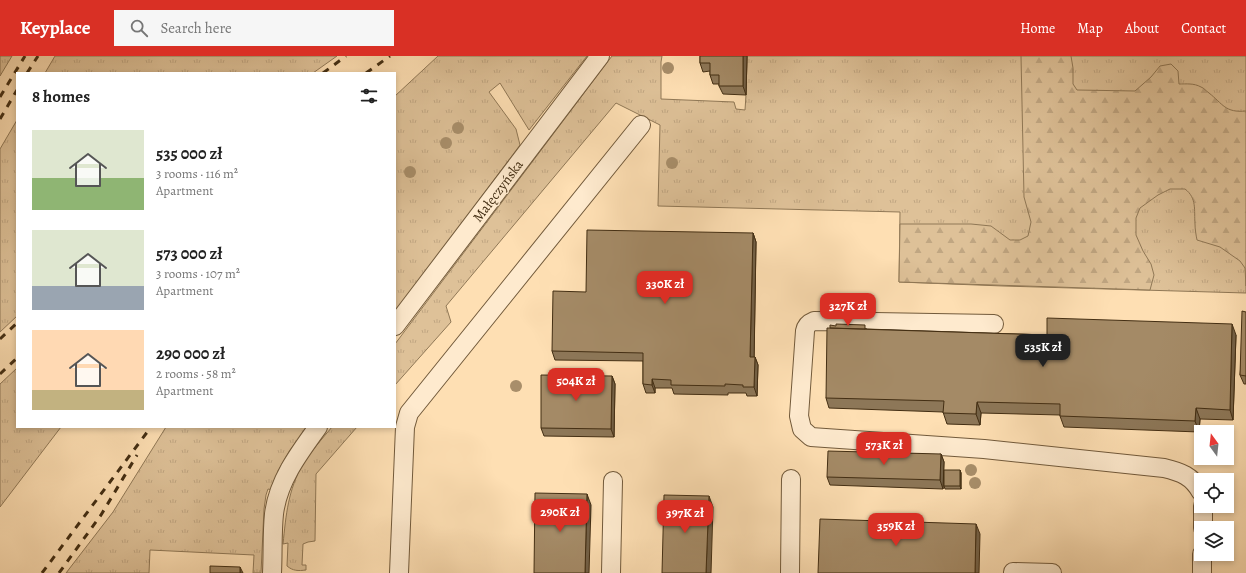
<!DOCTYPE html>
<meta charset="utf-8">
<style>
body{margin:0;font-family:Alegreya,serif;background:#f6f6f6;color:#222;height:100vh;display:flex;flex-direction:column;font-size:15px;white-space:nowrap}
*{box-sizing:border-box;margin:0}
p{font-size:13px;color:#767676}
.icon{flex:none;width:22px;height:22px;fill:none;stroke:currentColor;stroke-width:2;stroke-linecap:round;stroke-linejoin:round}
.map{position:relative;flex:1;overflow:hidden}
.panel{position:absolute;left:16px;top:16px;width:380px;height:356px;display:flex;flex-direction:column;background:#fff;border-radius:0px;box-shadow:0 2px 6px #0003}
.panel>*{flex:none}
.needle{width:26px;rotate:345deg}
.tools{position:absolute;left:1194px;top:369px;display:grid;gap:8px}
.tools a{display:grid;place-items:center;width:40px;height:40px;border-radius:0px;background:#fff;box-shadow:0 2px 6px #0003;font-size:20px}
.price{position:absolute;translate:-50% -34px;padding:0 9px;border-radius:8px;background:#d93025;color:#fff;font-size:13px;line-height:26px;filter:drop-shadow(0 1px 2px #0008)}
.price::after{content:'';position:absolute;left:50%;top:24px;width:12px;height:9px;margin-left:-6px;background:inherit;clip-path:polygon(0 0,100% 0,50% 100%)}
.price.current{background:#222;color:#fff}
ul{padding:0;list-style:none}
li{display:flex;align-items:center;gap:12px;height:100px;padding:0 16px}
li span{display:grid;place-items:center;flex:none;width:112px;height:80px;border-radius:0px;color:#555}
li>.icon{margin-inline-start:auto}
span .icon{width:48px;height:48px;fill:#fffc;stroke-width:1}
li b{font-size:17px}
h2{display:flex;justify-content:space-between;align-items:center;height:48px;padding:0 16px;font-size:17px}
header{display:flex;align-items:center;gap:24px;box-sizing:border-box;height:56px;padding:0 20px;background:#d93025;color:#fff}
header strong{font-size:19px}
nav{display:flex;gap:22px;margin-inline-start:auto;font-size:14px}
.search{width:280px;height:36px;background:#f6f6f6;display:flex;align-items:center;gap:10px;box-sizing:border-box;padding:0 14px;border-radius:0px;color:#767676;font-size:15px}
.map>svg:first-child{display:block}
.grass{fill:url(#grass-tufts);stroke:#907856}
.forest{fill:url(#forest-firs);stroke:#907856}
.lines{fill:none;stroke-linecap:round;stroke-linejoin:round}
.minor-casing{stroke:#725a3b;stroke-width:20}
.minor{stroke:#feeace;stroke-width:18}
.rail{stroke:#432e13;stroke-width:3;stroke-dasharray:7 7;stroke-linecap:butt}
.tree{fill:#a88e6a}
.wall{fill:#8d7758;stroke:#432e13}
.shaded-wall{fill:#736147;stroke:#432e13}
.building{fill:#a48a66;stroke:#432e13}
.labels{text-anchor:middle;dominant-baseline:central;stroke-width:3;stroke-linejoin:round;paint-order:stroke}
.street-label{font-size:14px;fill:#432e13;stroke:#feeace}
</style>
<header>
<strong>Keyplace</strong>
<div class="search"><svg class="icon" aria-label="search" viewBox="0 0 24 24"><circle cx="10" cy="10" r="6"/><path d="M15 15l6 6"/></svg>Search here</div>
<nav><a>Home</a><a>Map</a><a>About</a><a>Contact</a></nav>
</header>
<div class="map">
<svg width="1246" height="517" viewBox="0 0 1246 517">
<defs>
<pattern id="grass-tufts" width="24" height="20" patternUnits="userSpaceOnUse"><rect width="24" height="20" fill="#dec198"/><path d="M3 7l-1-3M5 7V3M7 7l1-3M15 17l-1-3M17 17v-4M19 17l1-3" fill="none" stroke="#c0a682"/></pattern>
<pattern id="forest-firs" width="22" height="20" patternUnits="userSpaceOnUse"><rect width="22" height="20" fill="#dec198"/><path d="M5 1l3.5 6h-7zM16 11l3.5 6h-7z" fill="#c0a682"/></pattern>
</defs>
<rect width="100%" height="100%" fill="#fedfb3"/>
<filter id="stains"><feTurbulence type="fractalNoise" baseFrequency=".005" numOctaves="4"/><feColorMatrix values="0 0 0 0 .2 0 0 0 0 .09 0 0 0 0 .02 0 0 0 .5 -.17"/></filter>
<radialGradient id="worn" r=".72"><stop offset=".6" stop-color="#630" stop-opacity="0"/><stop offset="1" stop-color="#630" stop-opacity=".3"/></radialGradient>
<!-- grass -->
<path class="grass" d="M0,0H12L0,20Z
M55,0H337L313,17H45Z
M438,0H587L529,74L500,27L489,36L516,73L520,89L395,257V40Z
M612,0H662L661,6V43L734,46L736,53L745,54L746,39L747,0H1246V237L1003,230L899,226L900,156L658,150L660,69L616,47L446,250L451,266L395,329V288Z
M17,64V260L0,276V93Z
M17,312V371H61L0,451V328Z
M166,371H309L290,394L278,415L273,434L268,433L266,439L264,453L261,517H253L254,499L150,494L149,517H66L113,456Z
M332,371H357L316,418L315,485L308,486L303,488L302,509H306V514C298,515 293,515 287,510L288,487L283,488C286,459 288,434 303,408C311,395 322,383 332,371Z"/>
<!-- forest -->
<path class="forest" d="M1021,0H1071L1073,12V28L1077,34L1135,35L1151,21L1160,10L1171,8L1178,15L1179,28C1186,28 1194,27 1201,31C1204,32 1206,35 1209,37C1223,48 1225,57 1246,55V230L1245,212L1240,205L1220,191L1197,184C1196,179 1195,173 1195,168C1194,154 1197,142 1185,133H1170L1158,139L1140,152L1136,162V179L1143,195L1151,208L1154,219L1150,234L899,226L900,168H971L991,170L1010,184H1020L1028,180L1031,166L1024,141Z"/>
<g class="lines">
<defs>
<path id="minor" d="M994,268L814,265C809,267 806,269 805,275L799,360L802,373L811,381L984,393L1164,412C1181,416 1192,420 1201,436
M395,270L600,0
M1203,472V450
M1013,516L1052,517
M272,517C273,498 272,477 274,458C278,425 299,397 318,371
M399,517L405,371L409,357L641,69
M611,517L613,425
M790,517L791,423
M1202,517V498"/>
</defs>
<!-- minor casing -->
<use href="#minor" class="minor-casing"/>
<!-- minor -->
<use href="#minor" class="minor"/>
<!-- rail -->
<path class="rail" d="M27,17L38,0
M323,17L346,0
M366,17L390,0
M0,41L25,0
M0,63L17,34
M0,283L17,267
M0,318L17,302
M42,517L151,371
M59,517L101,459L137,399"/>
</g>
<!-- trees -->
<g class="tree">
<circle cx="668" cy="12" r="6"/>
<circle cx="458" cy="72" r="6"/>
<circle cx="446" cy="87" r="6"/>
<circle cx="672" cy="107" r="6"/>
<circle cx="410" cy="116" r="6"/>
<circle cx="847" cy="249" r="6"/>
<circle cx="516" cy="330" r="6"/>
<circle cx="971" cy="414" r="6"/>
<circle cx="975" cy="427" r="6"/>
</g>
<!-- wall -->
<path class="wall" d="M700,0H747L746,39L723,38L719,30V28H713L710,19V15L703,16L700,7Z
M753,177L756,186L754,301H755L758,309L757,340H747L746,337H728V339L674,338L672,332H655V337H646L643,328V305L555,304L552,295L586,236Z
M1246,256V328H1244L1240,319Z
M866,272V273L1047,279H1236L1233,364L1200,363L1199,376L1064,371L1060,360V359L981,357L980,369L947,368L943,356L829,352L826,342Z
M612,320L615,328L614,381L544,380L541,372Z
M941,398L944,406L943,433L830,429L827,421Z
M960,414L961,417V433H945L944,430Z"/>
<!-- shaded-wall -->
<path class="shaded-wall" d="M743,0H747L746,39L743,30Z
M753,177L756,186L754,309L750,301Z
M1232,268L1236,279L1233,364L1230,354Z
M755,301L758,309L757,340L754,331Z
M612,320L615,328L614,381L611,373Z
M652,323L655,332V337L652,329Z
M977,346L981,357L980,369L976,358Z
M1196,352L1200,363L1199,376L1195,365Z
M941,398L944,406L943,433L940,424Z
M960,414L961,417V433L960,430Z
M587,438L591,449L589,517H585Z
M709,440L713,451L711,517H706Z
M976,468L980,478L979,517H975Z
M240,511L243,517H240Z"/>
<!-- building -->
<path class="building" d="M700,0H743V30H719V19H710V7H700Z
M587,174L753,177L750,301H755L754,331H743V329L725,328V330L671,329V324L652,323V329L643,328V297L552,295L553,235L586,236Z
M1242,255L1246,256V320L1240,319Z
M1047,262L1232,268L1230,354L1196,352L1195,365L1060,360V348L977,346L976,358L943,357L944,345L826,342L827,272L1047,279Z
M836,268L865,269V273L830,272V269L836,270Z
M541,319L612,320L611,373L541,372Z
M828,395L941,398L940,424L827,421Z
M944,414H960V430H944Z
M535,437L587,438L585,517H534Z
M664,439L709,440L706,517H662Z
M820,463L976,468L975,517H818Z
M210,510L240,511V517H210Z"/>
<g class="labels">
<!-- street labels -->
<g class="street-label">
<text transform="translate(498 135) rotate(-53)">Małęczyńska</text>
</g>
</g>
<rect width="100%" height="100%" filter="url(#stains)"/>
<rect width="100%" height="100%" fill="url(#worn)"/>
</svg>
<div class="tools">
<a><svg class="needle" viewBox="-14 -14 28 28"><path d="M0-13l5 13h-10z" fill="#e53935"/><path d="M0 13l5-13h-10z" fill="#767676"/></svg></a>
<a><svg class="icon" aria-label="locate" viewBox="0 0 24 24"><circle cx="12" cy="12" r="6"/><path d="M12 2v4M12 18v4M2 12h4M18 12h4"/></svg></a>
<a><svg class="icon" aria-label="layers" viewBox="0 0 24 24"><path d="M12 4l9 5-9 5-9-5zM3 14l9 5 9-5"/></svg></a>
</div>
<b class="price" style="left:665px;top:249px">330K zł</b>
<b class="price" style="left:848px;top:271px">327K zł</b>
<b class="price current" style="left:1043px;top:312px">535K zł</b>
<b class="price" style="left:576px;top:346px">504K zł</b>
<b class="price" style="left:884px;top:410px">573K zł</b>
<b class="price" style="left:560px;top:477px">290K zł</b>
<b class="price" style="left:685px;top:478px">397K zł</b>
<b class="price" style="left:896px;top:491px">359K zł</b>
<section class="panel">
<h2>8 homes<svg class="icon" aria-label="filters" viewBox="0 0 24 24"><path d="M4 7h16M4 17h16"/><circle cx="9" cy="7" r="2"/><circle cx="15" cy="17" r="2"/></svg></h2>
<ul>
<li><span style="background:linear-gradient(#dfe7d0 60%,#8fb573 0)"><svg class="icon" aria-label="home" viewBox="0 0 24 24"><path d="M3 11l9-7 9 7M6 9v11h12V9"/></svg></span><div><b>535 000 zł</b><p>3 rooms · 116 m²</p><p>Apartment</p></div></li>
<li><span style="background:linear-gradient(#dfe7d0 70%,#9aa5b1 0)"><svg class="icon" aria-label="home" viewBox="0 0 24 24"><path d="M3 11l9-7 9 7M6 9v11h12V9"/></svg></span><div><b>573 000 zł</b><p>3 rooms · 107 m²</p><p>Apartment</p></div></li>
<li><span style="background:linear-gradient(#ffd9b3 75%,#c2b280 0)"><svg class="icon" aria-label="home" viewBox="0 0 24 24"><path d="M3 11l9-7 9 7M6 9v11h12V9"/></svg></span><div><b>290 000 zł</b><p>2 rooms · 58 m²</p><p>Apartment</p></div></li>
</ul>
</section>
</div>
